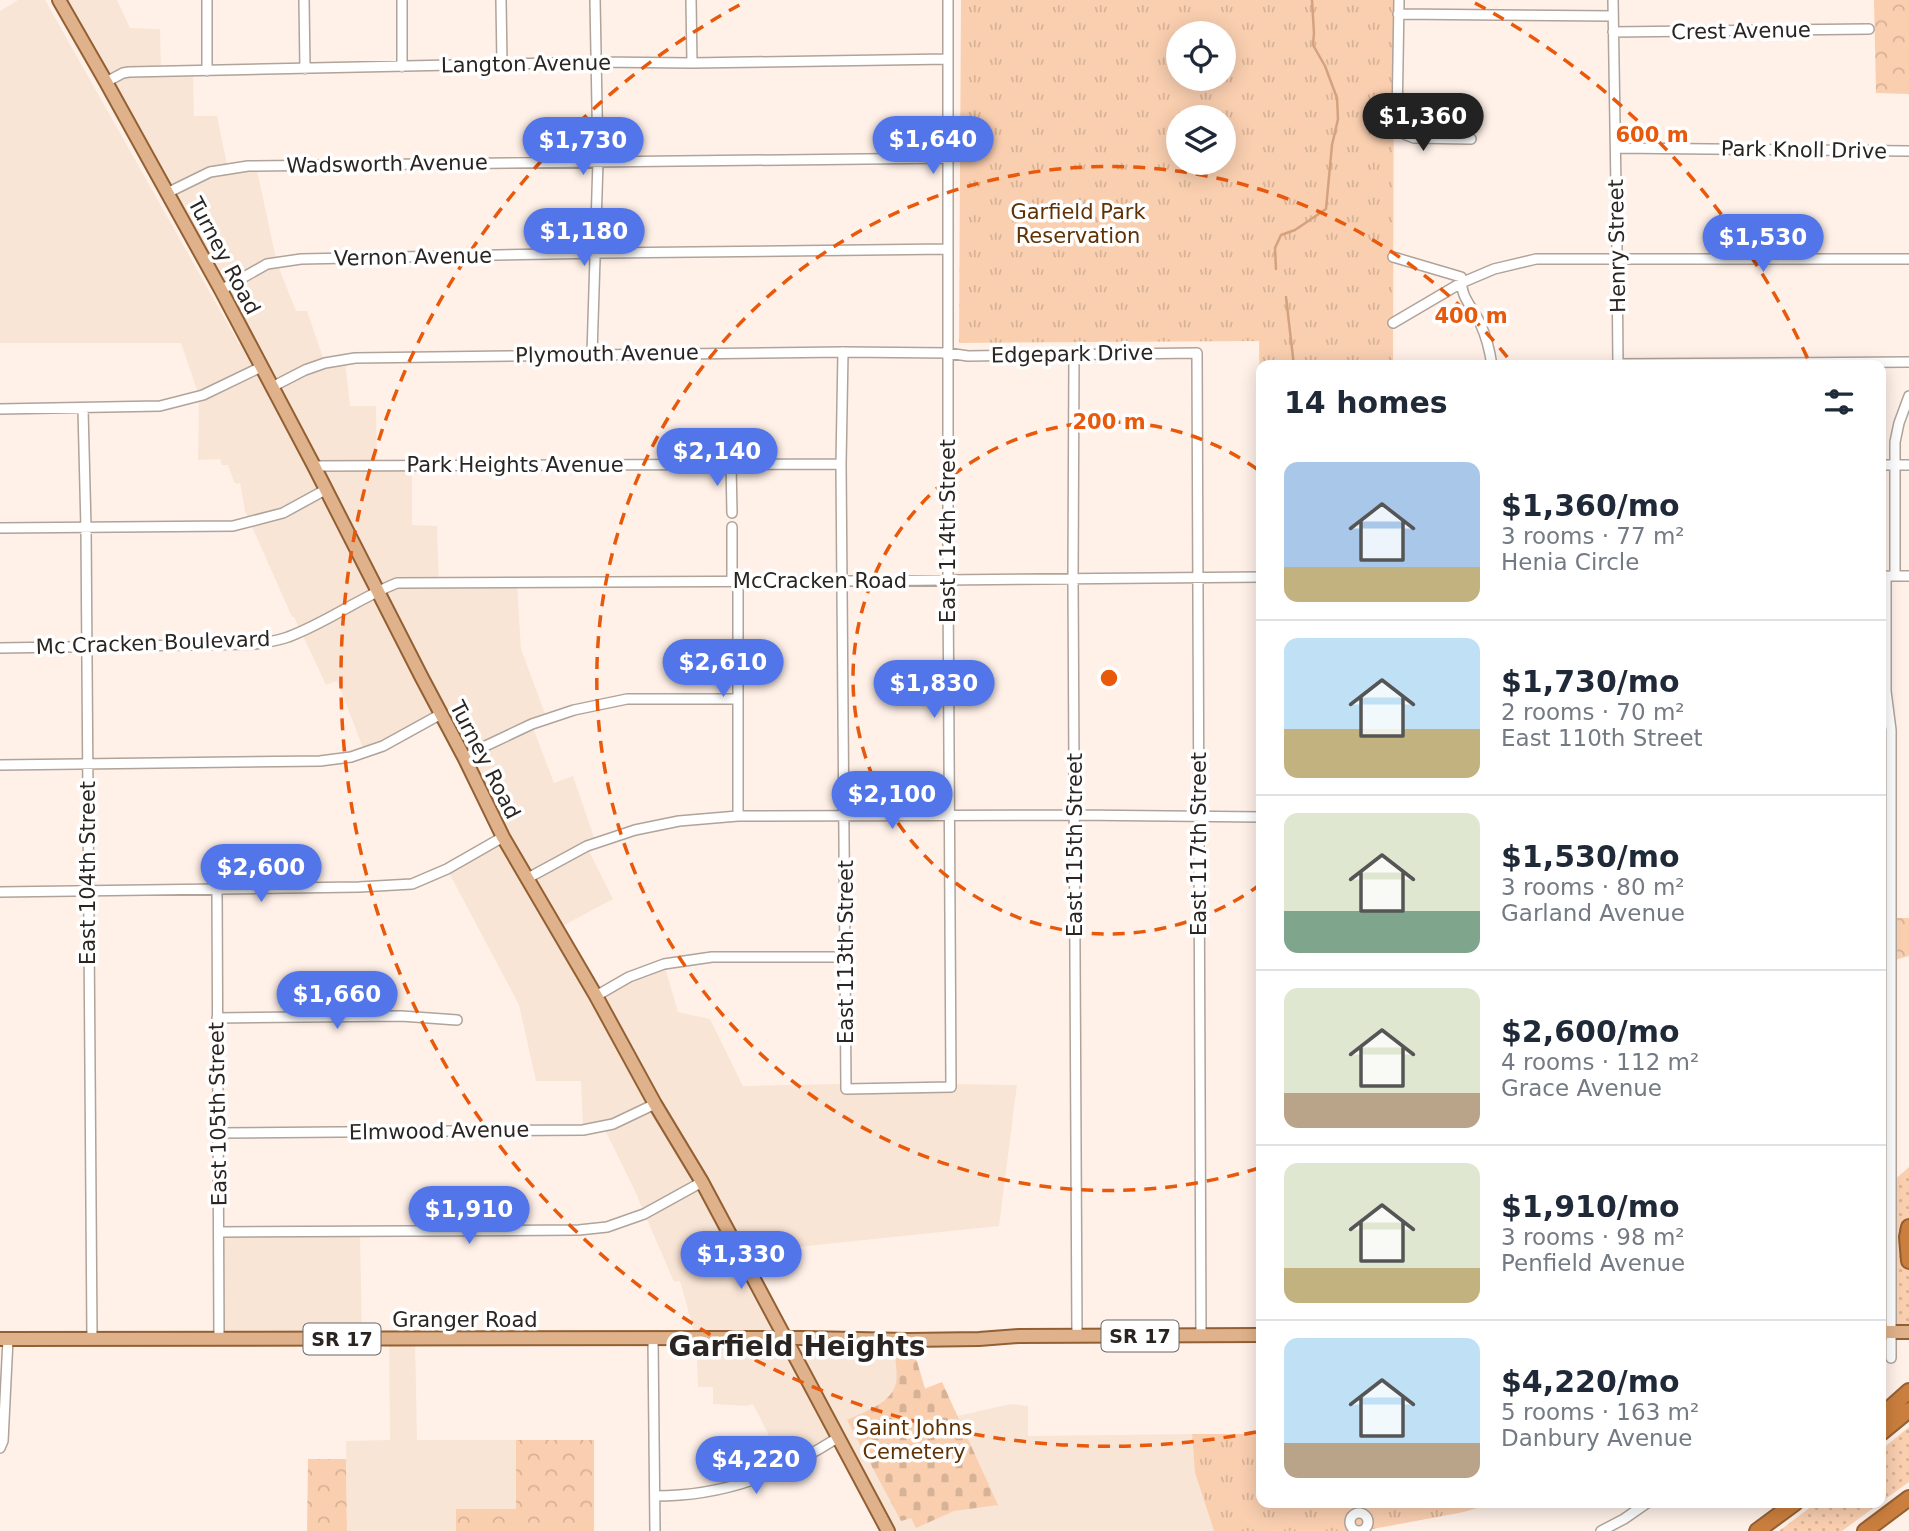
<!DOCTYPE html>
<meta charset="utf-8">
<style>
body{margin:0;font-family:"DejaVu Sans",sans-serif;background:#f2f2f3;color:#1f2937;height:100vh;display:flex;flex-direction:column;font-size:26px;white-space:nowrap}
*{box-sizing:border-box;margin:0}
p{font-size:23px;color:#747a83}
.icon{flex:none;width:38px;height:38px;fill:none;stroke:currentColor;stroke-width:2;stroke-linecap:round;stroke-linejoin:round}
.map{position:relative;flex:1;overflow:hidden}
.panel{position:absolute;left:1256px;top:360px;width:630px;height:1148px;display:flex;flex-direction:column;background:#fff;border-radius:14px;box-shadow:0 4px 18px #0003}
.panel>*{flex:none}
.controls{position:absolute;left:1166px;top:21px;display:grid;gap:14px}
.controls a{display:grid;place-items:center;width:70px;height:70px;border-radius:50%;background:#fff;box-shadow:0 4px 18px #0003;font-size:35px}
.price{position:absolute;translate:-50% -60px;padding:0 16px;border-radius:24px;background:#5375ea;color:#fff;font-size:23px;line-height:46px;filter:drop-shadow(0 2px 4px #0008)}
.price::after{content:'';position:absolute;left:50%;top:42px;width:21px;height:16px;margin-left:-10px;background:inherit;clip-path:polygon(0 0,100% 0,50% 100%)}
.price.active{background:#222;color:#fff}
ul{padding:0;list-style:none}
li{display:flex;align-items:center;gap:21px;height:175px;padding:0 28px}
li+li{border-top:2px solid #e0e1e3}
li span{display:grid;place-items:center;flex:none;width:196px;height:140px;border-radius:14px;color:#555}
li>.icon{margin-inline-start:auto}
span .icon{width:84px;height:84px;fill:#fffc;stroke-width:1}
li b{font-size:30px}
h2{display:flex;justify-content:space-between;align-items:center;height:84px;padding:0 28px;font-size:30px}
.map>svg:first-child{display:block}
.built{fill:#f9e5d6}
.grass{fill:url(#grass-dots)}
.forest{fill:url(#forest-crowns)}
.cemetery{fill:url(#cemetery-stones)}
.park{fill:url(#park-tufts);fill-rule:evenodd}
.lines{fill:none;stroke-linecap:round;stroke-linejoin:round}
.stream{stroke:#d4a27e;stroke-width:2.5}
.minor-casing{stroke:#afa39a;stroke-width:12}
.major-casing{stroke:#936034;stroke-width:16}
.highway-casing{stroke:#936034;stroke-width:18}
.minor{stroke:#fff;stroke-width:9}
.major{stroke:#e0b28b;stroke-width:12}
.highway{stroke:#cb7f3e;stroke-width:14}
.ring{fill:none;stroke:#e8590c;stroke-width:3.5;stroke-dasharray:12 9}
.labels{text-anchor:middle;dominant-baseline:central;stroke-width:7;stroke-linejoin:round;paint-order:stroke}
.shield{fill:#fff;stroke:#6a6664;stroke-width:2}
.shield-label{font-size:19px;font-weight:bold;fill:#2a2522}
.street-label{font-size:21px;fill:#2a2522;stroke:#fff}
.park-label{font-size:21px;fill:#5f3103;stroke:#fff}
.district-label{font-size:28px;font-weight:bold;fill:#2a2522;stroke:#fff}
.centre{fill:#e8590c;stroke:#fff;stroke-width:3.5}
.ring-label{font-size:21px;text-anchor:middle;font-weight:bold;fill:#e8590c;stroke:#fff;stroke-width:7;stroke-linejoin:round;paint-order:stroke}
</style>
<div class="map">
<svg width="1909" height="1531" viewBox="0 0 1909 1531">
<defs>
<pattern id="grass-dots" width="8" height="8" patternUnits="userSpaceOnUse" patternTransform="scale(1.75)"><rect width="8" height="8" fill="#facfb0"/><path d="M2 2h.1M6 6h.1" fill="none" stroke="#d6b297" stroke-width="1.8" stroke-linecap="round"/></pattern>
<pattern id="forest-crowns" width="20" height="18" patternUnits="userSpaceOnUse" patternTransform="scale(1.75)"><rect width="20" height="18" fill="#facfb0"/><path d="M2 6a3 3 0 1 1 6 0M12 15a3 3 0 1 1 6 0" fill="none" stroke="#d6b297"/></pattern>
<pattern id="cemetery-stones" width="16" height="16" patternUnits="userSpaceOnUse" patternTransform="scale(1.75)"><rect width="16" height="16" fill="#facfb0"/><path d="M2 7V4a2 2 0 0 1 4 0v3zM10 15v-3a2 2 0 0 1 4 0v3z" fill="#d6b297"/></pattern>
<pattern id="park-tufts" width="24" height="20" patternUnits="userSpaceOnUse" patternTransform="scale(1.75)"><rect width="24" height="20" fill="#facfb0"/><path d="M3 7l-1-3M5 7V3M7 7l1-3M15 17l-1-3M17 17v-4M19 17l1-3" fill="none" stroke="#d6b297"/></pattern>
</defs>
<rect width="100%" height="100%" fill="#fff1e8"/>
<!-- built -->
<path class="built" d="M18,0H45L239,344H248L59,0H117L130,28L160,29L161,71H193L194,116H217L228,169L256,166L277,263L296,311H307L325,363L345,360L350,406H376L377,465H412V525L437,526L439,583L517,582L521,649L547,719L532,725L554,783L573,776L596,843L587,847L613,899L557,929L596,995L664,964L678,1012L710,1019L743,1086L887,1083L1017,1085L999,1226L740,1253L784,1338L908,1340L913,1348L925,1388L942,1382L957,1416L1011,1404L1028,1406V1436L1192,1434L1195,1473L1214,1531H888L839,1438L785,1468L753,1404L747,1406L713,1404V1387H698L696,1339L680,1281L674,1282L634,1189L603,1126L583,1130L581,1081H536L519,1005L447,869L502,837L441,715L365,753L337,681L326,685L294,617H292L245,511L240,483L237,484L234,482L228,465H222L220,459L198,460L199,396L181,343H0V11Z
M360,1231L362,1339L219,1338V1232Z
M389,1339H415L417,1440H516V1509H456V1531H347L346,1441L390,1440Z"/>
<!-- grass -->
<path class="grass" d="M1909,1167V1332H1891V1183Z
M1909,1427V1482L1881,1502V1450Z
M1816,1503H1880L1842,1531H1779Z"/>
<!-- forest -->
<path class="forest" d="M1874,0H1909V94L1876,93Z
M1891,918H1909V956L1891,961Z
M516,1440H594V1531H456V1509H516Z
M308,1459H346L347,1531H307Z"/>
<!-- cemetery -->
<path class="cemetery" d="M894,1348H913L925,1389L942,1382L998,1505L954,1511L916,1528L911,1518L901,1521L847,1420C864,1412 892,1403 896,1383C898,1372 895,1359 894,1348Z"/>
<!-- park -->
<path class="park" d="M961,0H1394L1393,366H1262V520L1259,341L959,343ZM1178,33H1223V79H1178ZM1178,117H1223V163H1178Z
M1192,1434H1262V1503H1493L1464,1512L1362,1531H1214L1195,1473Z"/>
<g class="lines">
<!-- stream -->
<path class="stream" d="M1276,269L1275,248L1281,235L1295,230L1326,209L1332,145L1338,119L1337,98L1325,66L1313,45L1314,33L1312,0
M1286,297L1294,366"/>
<defs>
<path id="minor" d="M304,0L305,69
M402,0V67
M501,0L502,64
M691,0L692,63
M1399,0L1397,122L1404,134L1414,138L1471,139
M1613,0L1617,251L1618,366
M1398,14L1613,16
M1613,32L1869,29
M207,71V0
M106,82L123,73L129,72L596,62L692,63L948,59
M1616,148L1909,151
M167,193L210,172L248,166L948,158
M1393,257L1461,277C1461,299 1471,304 1480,323C1486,336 1490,351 1492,366
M221,290L267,264L301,259L602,253L948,249
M1393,323L1461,283L1494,269L1536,259H1909
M843,352L841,464L846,1089L951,1087L948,580V0
M592,354L598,161L595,0
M1074,354L1073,579L1077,1336
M1618,364L1909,362
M272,387L305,370L325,363L355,358L843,352L948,353L968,356L1197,353L1201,1336
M0,409L160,406L203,395L261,367
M83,409L86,528L92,1338
M731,464L732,513
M1881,465H1909
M314,466L841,464
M732,527V581
M0,528L233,526L283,513L325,490
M1886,576V691L1891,730V1358
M1890,576H1909
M1895,576V442L1899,423L1909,396
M738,581V816
M0,648L255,644C266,642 278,641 288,637C326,623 359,598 397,583L843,581L1262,577
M465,759L477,750L532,724L574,710L627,699H738
M0,765L320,761L351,757L383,746L441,714
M528,878L587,846L635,830L679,821L738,816L1074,815L1262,817
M217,889L219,1338
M0,892L359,887L412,884L447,869L503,837
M596,996L629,977L664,964L712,957H846
M217,1018L401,1016L457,1020
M219,1133L583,1130L613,1124L655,1104
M219,1232L579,1230L607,1227L644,1214L702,1182
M653,1339L655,1531
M0,1448L3,1441L8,1339
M655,1496C725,1496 781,1474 839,1437
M1350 1522a9 9 0 1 1 18 0a9 9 0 1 1-18 0Z
M1601,1531L1624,1519L1647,1503"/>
<path id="major" d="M59,0L106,82L221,290L314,466L422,678L465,759L503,837L596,996L655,1104L702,1182L888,1531
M1881,1332H1909
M0,1339L804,1338L908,1340L979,1339L1019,1336L1262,1335"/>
<path id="highway" d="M1909,1227L1907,1237L1909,1261
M1881,1416L1909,1391
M1881,1433L1909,1410
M1757,1531L1795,1503
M1865,1531L1909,1498"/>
</defs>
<!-- minor casing -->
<use href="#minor" class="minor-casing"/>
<!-- major casing -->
<use href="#major" class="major-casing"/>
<!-- highway casing -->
<use href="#highway" class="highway-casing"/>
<!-- minor -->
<use href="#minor" class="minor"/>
<!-- major -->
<use href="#major" class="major"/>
<!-- highway -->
<use href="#highway" class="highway"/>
</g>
<!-- distance rings -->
<g class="ring">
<path d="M1261 884A256 256 0 1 1 1261 472"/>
<path d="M1259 1168A512 512 0 1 1 1512 363"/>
<path d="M1256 1432A768 768 0 0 1 743 3M1475 3A768 768 0 0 1 1811 366"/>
</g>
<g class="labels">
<!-- shield labels -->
<g class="shield">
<rect x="1101.5" y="1320.5" width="77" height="31" rx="5"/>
<rect x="303.5" y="1323.5" width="77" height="31" rx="5"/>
</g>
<g class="shield-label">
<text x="1140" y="1336">SR 17</text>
<text x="342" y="1339">SR 17</text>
</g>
<!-- street labels -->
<g class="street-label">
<text transform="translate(1741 31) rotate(-1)">Crest Avenue</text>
<text transform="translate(526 64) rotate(-1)">Langton Avenue</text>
<text transform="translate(1804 150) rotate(1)">Park Knoll Drive</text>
<text transform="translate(387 164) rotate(-1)">Wadsworth Avenue</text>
<text transform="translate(1617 246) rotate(-91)">Henry Street</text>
<text transform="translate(224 256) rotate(62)">Turney Road</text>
<text transform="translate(413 257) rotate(-1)">Vernon Avenue</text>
<text transform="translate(607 354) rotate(-1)">Plymouth Avenue</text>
<text transform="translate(1072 354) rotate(-1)">Edgepark Drive</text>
<text x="515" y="465">Park Heights Avenue</text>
<text transform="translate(948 531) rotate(-90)">East 114th Street</text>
<text x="820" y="581">McCracken Road</text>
<text transform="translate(153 643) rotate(-2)">Mc Cracken Boulevard</text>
<text transform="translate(485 760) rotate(63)">Turney Road</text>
<text transform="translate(1199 844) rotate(-90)">East 117th Street</text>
<text transform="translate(1075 845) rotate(-90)">East 115th Street</text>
<text transform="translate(88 873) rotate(-90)">East 104th Street</text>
<text transform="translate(846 952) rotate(-90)">East 113th Street</text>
<text transform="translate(218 1114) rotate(-91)">East 105th Street</text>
<text transform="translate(439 1131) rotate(-1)">Elmwood Avenue</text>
<text x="465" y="1320">Granger Road</text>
</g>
<!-- park labels -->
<g class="park-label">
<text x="1078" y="212">Garfield Park<tspan x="1078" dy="24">Reservation</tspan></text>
<text x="914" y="1428">Saint Johns<tspan x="914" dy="24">Cemetery</tspan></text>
</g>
<!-- district labels -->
<g class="district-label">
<text x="797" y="1346">Garfield Heights</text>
</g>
</g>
<circle cx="1109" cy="678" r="10" class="centre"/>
<g class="ring-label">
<text x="1652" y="142">600 m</text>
<text x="1471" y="323">400 m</text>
<text x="1109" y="429">200 m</text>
</g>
</svg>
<div class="controls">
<a><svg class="icon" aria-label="locate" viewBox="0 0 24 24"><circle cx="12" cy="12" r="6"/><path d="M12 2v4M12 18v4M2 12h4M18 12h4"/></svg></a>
<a><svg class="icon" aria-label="layers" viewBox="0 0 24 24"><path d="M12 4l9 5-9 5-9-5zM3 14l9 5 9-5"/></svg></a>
</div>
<b class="price active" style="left:1423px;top:153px">$1,360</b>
<b class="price" style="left:933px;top:176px">$1,640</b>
<b class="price" style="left:583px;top:177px">$1,730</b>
<b class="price" style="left:584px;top:268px">$1,180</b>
<b class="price" style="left:1763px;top:274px">$1,530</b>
<b class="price" style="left:717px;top:488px">$2,140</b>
<b class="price" style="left:723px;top:699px">$2,610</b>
<b class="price" style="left:934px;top:720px">$1,830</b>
<b class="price" style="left:892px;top:831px">$2,100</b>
<b class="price" style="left:261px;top:904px">$2,600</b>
<b class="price" style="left:337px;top:1031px">$1,660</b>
<b class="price" style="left:469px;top:1246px">$1,910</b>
<b class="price" style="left:741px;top:1291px">$1,330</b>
<b class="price" style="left:756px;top:1496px">$4,220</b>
<section class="panel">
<h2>14 homes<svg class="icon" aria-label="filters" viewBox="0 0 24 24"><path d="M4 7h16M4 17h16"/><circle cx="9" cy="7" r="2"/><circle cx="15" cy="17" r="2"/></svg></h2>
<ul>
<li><span style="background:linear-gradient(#a9c7e8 75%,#c2b280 0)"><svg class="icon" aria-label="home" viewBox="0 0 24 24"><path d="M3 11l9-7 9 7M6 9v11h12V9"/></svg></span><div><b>$1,360/mo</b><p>3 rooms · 77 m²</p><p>Henia Circle</p></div></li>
<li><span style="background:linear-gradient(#bfe0f5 65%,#c2b280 0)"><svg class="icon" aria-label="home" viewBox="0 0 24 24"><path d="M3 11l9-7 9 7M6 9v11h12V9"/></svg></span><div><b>$1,730/mo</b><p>2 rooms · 70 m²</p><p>East 110th Street</p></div></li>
<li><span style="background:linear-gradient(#dfe7d0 70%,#7fa58c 0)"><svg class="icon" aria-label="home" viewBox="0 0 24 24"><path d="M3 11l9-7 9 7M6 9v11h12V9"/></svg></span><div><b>$1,530/mo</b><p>3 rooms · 80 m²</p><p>Garland Avenue</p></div></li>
<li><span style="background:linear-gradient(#dfe7d0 75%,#b9a48a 0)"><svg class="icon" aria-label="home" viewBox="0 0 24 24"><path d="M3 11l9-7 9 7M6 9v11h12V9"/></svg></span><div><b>$2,600/mo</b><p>4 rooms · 112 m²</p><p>Grace Avenue</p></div></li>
<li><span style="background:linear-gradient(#dfe7d0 75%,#c2b280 0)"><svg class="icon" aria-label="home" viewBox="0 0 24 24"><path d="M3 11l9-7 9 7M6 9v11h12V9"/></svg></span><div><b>$1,910/mo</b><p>3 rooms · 98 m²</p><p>Penfield Avenue</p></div></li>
<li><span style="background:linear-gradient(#bfe0f5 75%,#b9a48a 0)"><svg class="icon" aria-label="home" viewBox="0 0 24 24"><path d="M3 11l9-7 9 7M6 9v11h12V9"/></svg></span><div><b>$4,220/mo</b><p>5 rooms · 163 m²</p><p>Danbury Avenue</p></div></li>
</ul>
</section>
</div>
